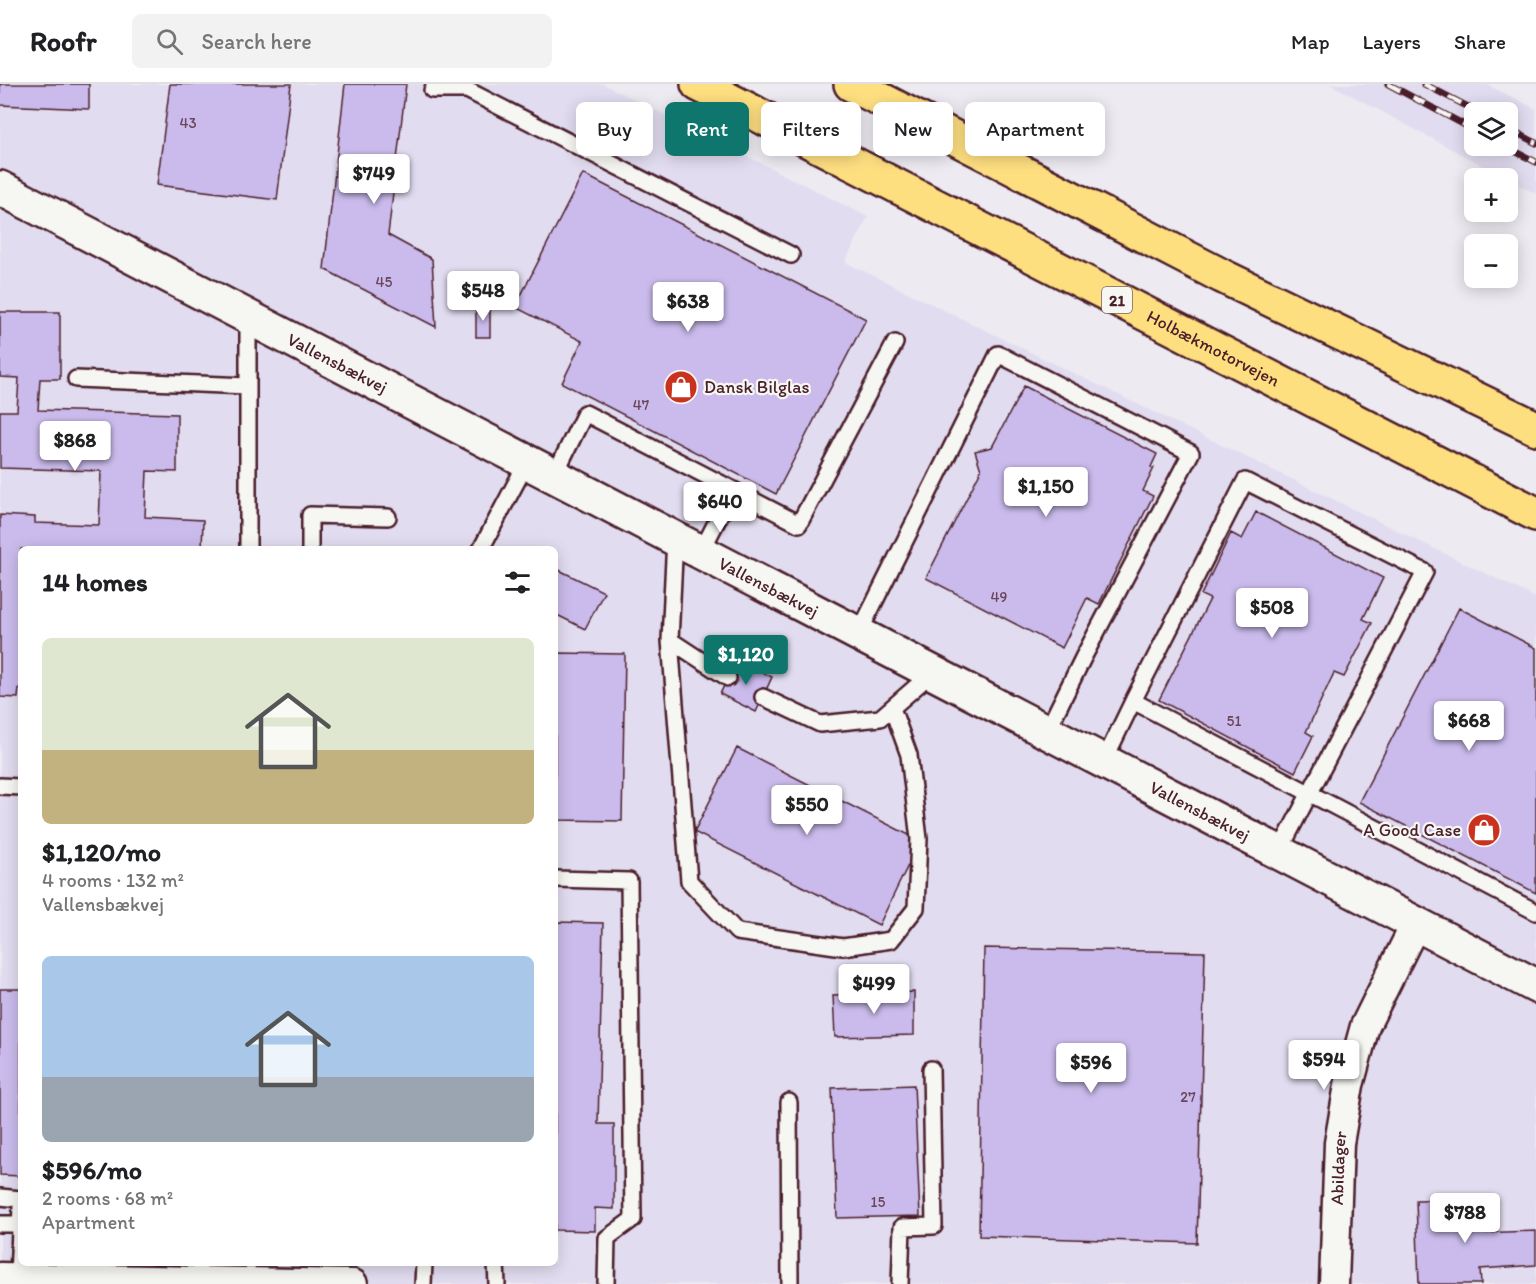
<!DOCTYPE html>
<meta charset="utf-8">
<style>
body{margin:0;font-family:Itim,sans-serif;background:#f2f2f2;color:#202124;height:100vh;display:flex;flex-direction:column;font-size:22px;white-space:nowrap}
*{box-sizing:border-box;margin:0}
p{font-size:20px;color:#757577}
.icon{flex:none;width:33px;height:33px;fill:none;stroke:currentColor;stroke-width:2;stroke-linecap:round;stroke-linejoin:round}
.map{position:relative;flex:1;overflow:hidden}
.details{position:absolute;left:18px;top:462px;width:540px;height:720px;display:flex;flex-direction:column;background:#fff;border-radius:9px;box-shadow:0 3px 15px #0003}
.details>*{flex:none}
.hud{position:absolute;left:576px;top:18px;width:570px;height:54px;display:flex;gap:12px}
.tools{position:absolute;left:1464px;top:18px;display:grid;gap:12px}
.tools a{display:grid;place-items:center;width:54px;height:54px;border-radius:9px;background:#fff;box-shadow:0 3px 15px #0003;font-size:30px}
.price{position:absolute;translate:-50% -51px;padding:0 14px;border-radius:6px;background:#fff;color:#222;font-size:20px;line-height:39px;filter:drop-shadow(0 2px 3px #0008)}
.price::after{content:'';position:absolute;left:50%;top:36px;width:18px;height:14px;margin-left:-9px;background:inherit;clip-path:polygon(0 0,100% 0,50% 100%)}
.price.selected{background:#0f766e;color:#fff}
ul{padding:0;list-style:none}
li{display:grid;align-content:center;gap:12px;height:318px;padding:0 24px}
li span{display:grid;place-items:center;height:186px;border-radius:9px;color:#555}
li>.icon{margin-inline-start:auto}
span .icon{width:108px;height:108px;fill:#fffc;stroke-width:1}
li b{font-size:26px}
h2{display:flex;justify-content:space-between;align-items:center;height:72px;padding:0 24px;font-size:26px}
.tag{padding:0 21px;border-radius:9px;background:#fff;box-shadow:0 3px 15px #0003;font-size:21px;line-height:54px}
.tag.selected{background:#0f766e;color:#fff}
header{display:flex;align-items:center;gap:36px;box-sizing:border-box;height:84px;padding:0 30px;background:#fff;border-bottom:2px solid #e0e0e0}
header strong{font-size:28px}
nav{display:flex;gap:33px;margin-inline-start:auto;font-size:21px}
.search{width:420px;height:54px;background:#f2f2f2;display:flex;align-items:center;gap:15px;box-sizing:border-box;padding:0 21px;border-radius:9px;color:#757577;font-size:22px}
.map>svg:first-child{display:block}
.built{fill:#e2dcf0;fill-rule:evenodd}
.building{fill:#cabbec;stroke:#4a1f2b;stroke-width:1.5}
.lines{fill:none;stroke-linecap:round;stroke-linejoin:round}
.lane-casing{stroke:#4a1f2b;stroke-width:20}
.street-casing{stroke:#4a1f2b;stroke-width:33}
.secondary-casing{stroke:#4a1f2b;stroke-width:38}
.highway-casing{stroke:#4a1f2b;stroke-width:38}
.lane{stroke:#f6f6f2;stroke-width:15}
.street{stroke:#f6f6f2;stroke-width:28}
.secondary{stroke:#f6f6f2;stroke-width:33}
.highway{stroke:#fedf80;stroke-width:33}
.rail-casing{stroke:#4a1f2b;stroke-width:7}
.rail{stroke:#f6f6f2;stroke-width:4.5;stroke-dasharray:14;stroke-linecap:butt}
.labels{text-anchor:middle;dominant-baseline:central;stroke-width:4.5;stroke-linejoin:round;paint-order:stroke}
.number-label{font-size:15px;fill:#6a465b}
.shield{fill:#f6f6f2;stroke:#7e6067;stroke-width:1.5}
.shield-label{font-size:16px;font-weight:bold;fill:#4a1f2b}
.street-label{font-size:18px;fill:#4a1f2b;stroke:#f6f6f2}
.poi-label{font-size:18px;fill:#4a1f2b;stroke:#f6f6f2;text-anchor:start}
</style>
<header>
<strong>Roofr</strong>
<div class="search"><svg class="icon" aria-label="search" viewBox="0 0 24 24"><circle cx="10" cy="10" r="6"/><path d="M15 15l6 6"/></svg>Search here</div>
<nav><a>Map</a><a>Layers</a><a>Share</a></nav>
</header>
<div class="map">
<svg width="1536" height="1200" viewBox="0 0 1536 1200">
<rect width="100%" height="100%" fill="#edeaf1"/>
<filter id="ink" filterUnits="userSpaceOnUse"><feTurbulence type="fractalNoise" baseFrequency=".0167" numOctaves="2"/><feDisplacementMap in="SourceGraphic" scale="12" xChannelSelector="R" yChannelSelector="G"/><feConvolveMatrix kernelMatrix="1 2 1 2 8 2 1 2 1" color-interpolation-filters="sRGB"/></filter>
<g filter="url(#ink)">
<!-- built -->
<path class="built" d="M0,0H603L868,133L845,178L1536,514V1200H0ZM21,465H555V1179H21Z
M1330,0H1486L1536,25V110ZM1474,28H1508V62H1474Z"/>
<!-- building -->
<path class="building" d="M0,0H89V25L0,21Z
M170,0H291L277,116L157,101Z
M345,0H406L388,151L432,175L436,243L324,185Z
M583,90L866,235L776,410L562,299L582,257L515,223Z
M476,223H490V253H476Z
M0,228H60V295H40L38,326L177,330V388L147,387L145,433L203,436L202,465H21V604H19L18,614L0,613V431L35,433V439L99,441L101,387L0,384V327H17L19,294L0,293Z
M1024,302L1157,370L1151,383L1154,384L1143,407L1153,412L1099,520L1087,514L1062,564L926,494L981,386L975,367L992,363Z
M1256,428L1383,494L1363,535L1372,539L1344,593L1334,589L1306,648L1313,652L1295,688L1159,616L1210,515L1201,511L1231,449L1242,455Z
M555,484L604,508L585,545L555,530Z
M1459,524L1536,564V809L1359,718Z
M555,569L625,570L622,737L555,736Z
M737,575L772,593L756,628L720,610Z
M737,664L911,752L914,769L879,841L694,748Z
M555,838L603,839L598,1040H614V1125L595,1124V1147L555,1146Z
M984,864L1205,868L1197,1159L979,1152Z
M0,905H21V1092L0,1091Z
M914,908V951L835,953L833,911Z
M914,1001L920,1132L837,1134L832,1004Z
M1477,1115L1479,1149L1536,1147V1181L1480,1185L1481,1200H1419L1416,1116Z"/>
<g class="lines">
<defs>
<path id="lane" d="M432,6H467L791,171
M248,233V465
M76,295L248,302
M554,392L585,329L799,440L895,259
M675,454L670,556L728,594
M310,465V431L388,433
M481,465L527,378
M701,468L733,406
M859,549L998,270L1191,369L1083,574L1047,647
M670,556L689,797L737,848L843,863L891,856L916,824L919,755L909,671L892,624
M763,613L820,640L880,634L933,588
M1133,617L1245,397L1425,488L1279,768
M1104,677L1133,617L1536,828
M0,702L21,703
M555,795L629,797L633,1135L607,1154L606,1200
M789,1018L790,1200
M0,1113L21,1115
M0,1140H19
M496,1179L497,1200
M18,1193L21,1122
M423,1200L424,1179
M900,1200L902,1143L934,1142L931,985"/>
<g id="street">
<path d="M0,1193L353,1200"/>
<path id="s1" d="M1334,1200L1339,1059L1349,1001L1365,942L1416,839"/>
</g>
<g id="secondary">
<path id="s2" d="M0,104L1536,902"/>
</g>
<g id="highway">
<path id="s3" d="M698,0L1536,430"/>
<path d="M851,0L1222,192L1536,344"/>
</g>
</defs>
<!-- lane casing -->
<use href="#lane" class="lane-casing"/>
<!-- street casing -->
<use href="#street" class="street-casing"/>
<!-- secondary casing -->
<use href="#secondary" class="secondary-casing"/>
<!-- highway casing -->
<use href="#highway" class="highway-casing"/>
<!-- lane -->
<use href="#lane" class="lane"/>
<!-- street -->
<use href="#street" class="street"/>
<!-- secondary -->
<use href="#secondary" class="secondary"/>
<!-- highway -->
<use href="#highway" class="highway"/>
<defs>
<path id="rail" d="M1388,0L1474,46
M1424,0L1478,28
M1508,44L1536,59
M1505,62L1536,78"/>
</defs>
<!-- rail casing -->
<use href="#rail" class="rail-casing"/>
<!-- rail -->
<use href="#rail" class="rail"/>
</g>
</g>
<!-- icons -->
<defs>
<symbol id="shop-disc" viewBox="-11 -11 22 22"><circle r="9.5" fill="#c8321e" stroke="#f6f6f2"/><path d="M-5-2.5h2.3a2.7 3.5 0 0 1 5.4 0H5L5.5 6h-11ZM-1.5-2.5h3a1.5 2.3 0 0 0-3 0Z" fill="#fff"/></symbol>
</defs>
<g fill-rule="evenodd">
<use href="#shop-disc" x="662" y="284" width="38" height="38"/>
<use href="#shop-disc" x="1465" y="727" width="38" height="38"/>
</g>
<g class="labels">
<!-- number labels -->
<g class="number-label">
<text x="188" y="39">43</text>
<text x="384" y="198">45</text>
<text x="641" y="321">47</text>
<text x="999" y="513">49</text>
<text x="1234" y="637">51</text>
<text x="1188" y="1013">27</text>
<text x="878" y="1118">15</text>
</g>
<!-- shield labels -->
<rect class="shield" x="1102" y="203" width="30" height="26" rx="4.5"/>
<g class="shield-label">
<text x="1117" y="216">21</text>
</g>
<!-- street labels -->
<g class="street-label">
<text stroke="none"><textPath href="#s3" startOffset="579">Holbækmotorvejen</textPath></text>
<text stroke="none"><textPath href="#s2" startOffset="380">Vallensbækvej</textPath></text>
<text stroke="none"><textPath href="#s2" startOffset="866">Vallensbækvej</textPath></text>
<text stroke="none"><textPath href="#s2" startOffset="1352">Vallensbækvej</textPath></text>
<text stroke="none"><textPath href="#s1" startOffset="116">Abildager</textPath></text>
</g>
<!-- poi labels -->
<g class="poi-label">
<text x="704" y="303">Dansk Bilglas</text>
<text x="1461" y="746" text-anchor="end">A Good Case</text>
</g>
</g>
</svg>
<div class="tools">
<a><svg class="icon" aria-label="layers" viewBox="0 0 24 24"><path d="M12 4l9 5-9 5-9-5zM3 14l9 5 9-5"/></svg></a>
<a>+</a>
<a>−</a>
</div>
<b class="price" style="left:374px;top:121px">$749</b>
<b class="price" style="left:483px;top:238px">$548</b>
<b class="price" style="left:688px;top:249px">$638</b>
<b class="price" style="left:75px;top:388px">$868</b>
<b class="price" style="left:1046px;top:434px">$1,150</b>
<b class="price" style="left:720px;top:449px">$640</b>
<b class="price" style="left:1272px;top:555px">$508</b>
<b class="price selected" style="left:746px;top:602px">$1,120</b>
<b class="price" style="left:1469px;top:668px">$668</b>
<b class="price" style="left:807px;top:752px">$550</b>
<b class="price" style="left:874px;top:931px">$499</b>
<b class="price" style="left:1324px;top:1007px">$594</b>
<b class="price" style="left:1091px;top:1010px">$596</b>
<b class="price" style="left:1465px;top:1160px">$788</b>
<div class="hud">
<a class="tag">Buy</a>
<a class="tag selected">Rent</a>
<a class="tag">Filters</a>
<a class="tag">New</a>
<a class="tag">Apartment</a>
</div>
<section class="details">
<h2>14 homes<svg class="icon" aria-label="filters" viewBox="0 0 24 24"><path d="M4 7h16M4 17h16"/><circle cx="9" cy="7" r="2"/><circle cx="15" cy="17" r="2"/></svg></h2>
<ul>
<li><span style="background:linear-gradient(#dfe7d0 60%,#c2b280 0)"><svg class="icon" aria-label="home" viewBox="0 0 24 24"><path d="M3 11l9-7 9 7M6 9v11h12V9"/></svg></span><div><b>$1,120/mo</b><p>4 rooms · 132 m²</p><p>Vallensbækvej</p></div></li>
<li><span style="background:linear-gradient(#a9c7e8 65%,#9aa5b1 0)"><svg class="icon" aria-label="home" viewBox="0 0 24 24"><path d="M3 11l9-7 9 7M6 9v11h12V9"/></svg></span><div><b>$596/mo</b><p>2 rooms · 68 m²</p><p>Apartment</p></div></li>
</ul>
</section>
</div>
